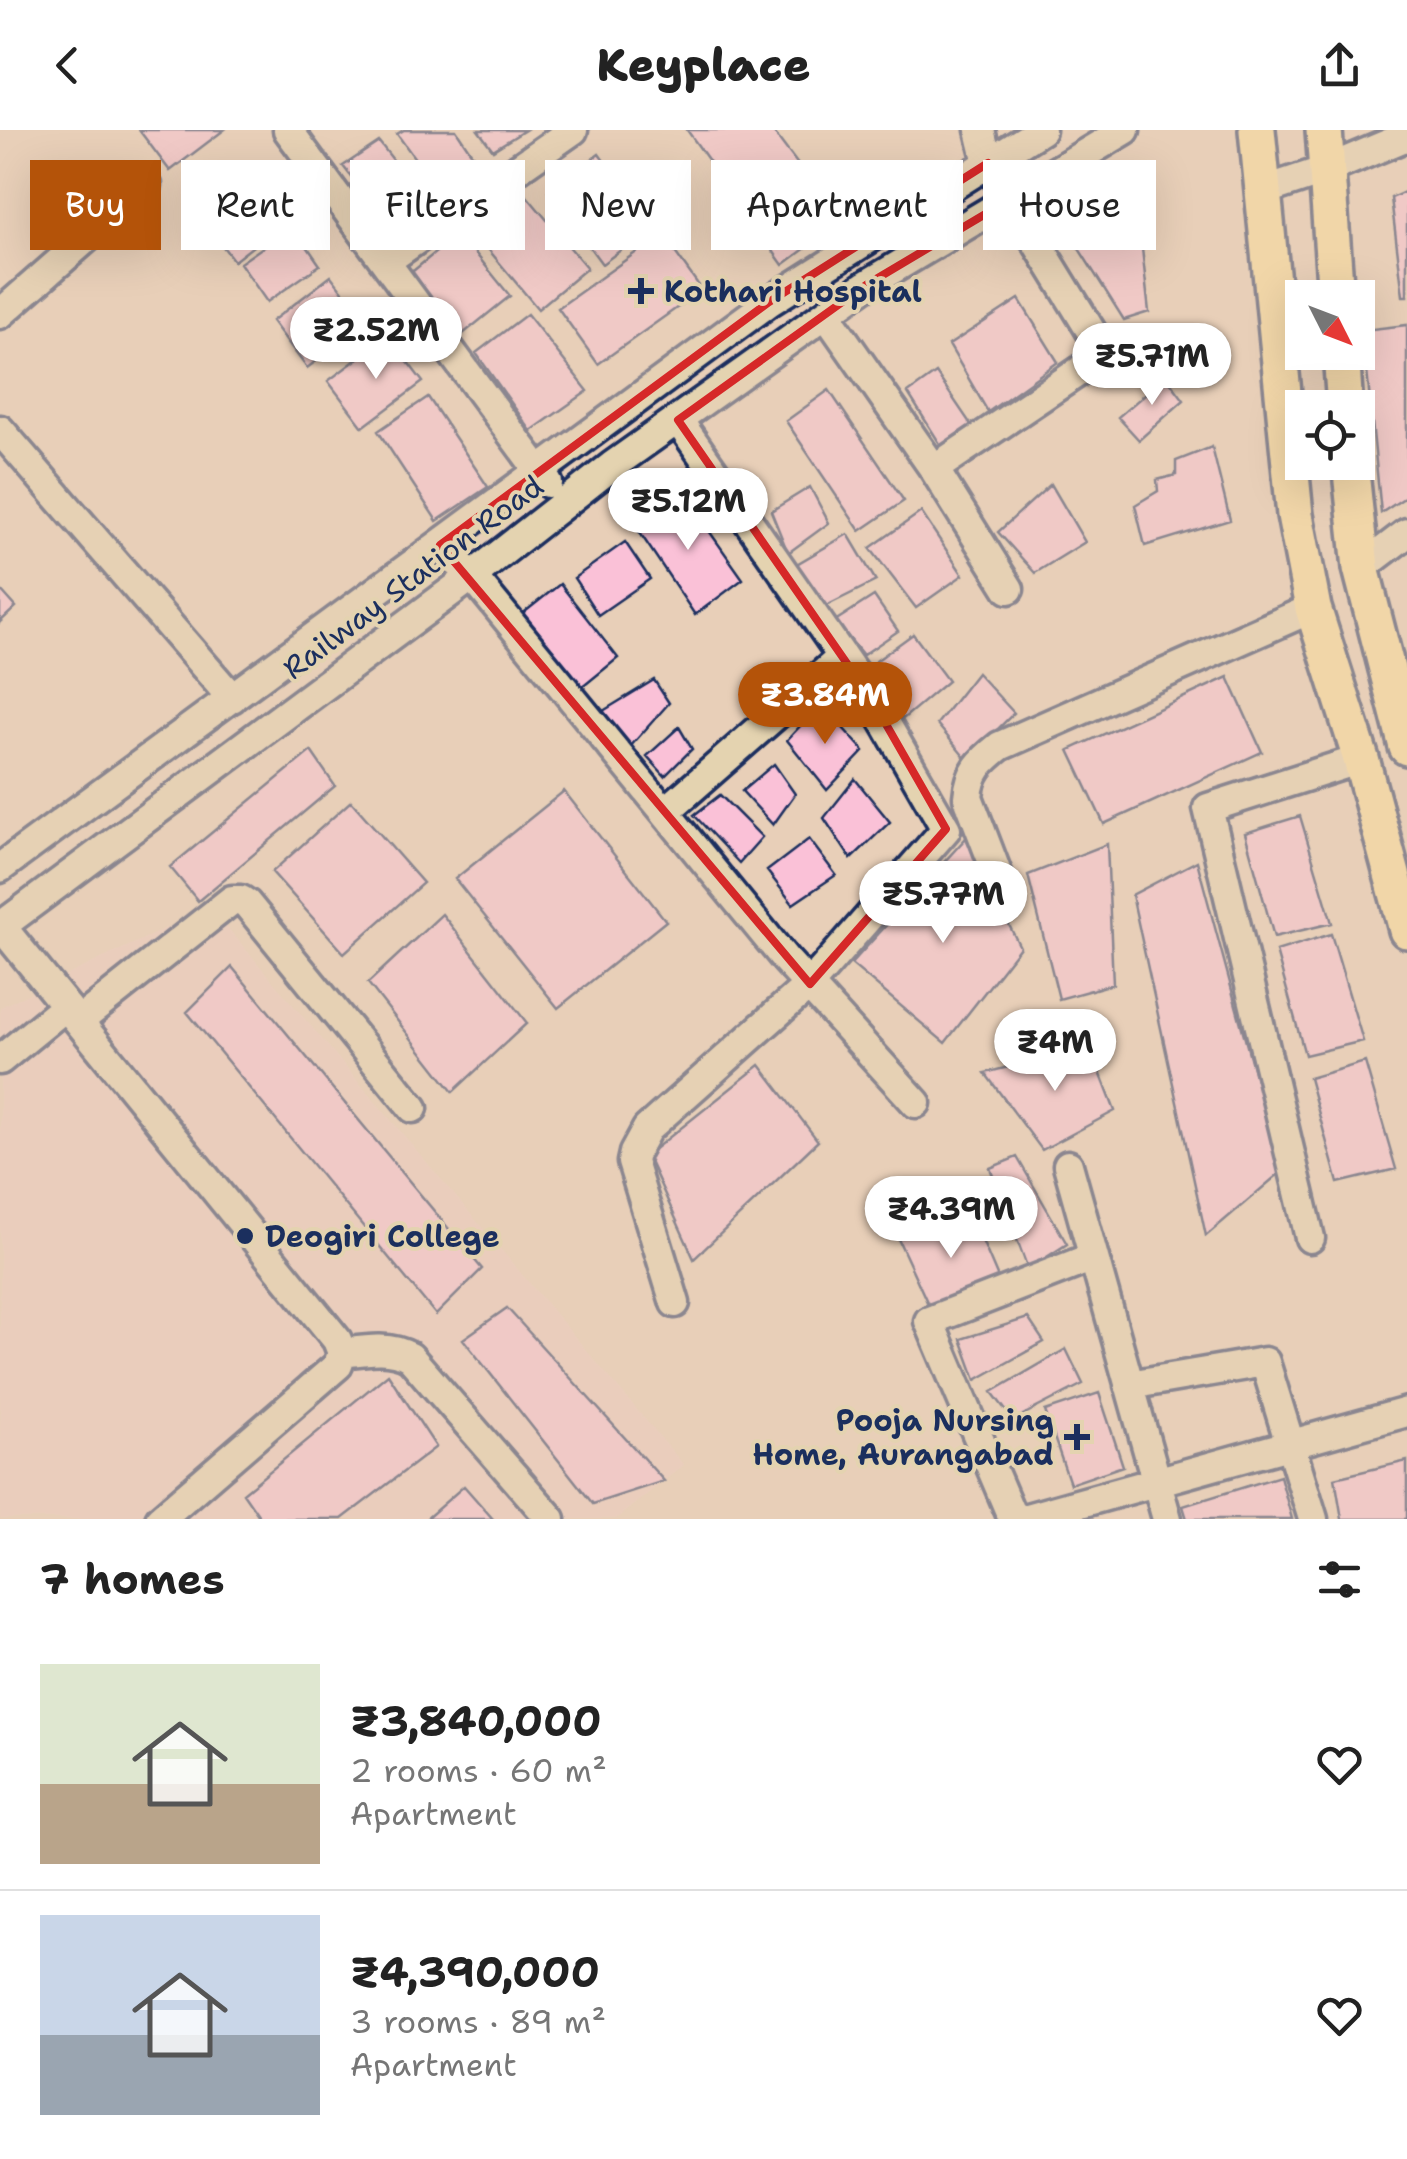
<!DOCTYPE html>
<meta charset="utf-8">
<style>
body{margin:0;font-family:"Shantell Sans",sans-serif;background:#f6f6f6;color:#222;height:100vh;display:flex;flex-direction:column;font-size:38px;white-space:nowrap}
*{box-sizing:border-box;margin:0}
p{font-size:32px;color:#767676}
.icon{flex:none;width:55px;height:55px;fill:none;stroke:currentColor;stroke-width:2;stroke-linecap:round;stroke-linejoin:round}
.map{position:relative;height:1389px;overflow:hidden}
.side{display:flex;flex-direction:column;background:#fff;flex:1}
.side>*{flex:none}
.banner{position:absolute;left:30px;top:30px;width:1348px;height:90px;display:flex;gap:20px}
.needle{width:65px;rotate:132deg}
.tools{position:absolute;left:1285px;top:150px;display:grid;gap:20px}
.tools a{display:grid;place-items:center;width:90px;height:90px;border-radius:0px;background:#fff;box-shadow:0 10px 40px #0002;font-size:50px}
.price{position:absolute;translate:-50% -85px;padding:0 22px;border-radius:35px;background:#fff;color:#222;font-size:32px;line-height:65px;filter:drop-shadow(0 2px 5px #0008)}
.price::after{content:'';position:absolute;left:50%;top:60px;width:30px;height:22px;margin-left:-15px;background:inherit;clip-path:polygon(0 0,100% 0,50% 100%)}
.price.current{background:#b45309;color:#fff}
ul{padding:0;list-style:none}
li{display:flex;align-items:center;gap:30px;height:250px;padding:0 40px}
li+li{border-top:2px solid #e0e0e0}
li span{display:grid;place-items:center;flex:none;width:280px;height:200px;border-radius:0px;color:#555}
li>.icon{margin-inline-start:auto}
span .icon{width:120px;height:120px;fill:#fffc;stroke-width:1}
li b{font-size:42px}
h2{display:flex;justify-content:space-between;align-items:center;height:120px;padding:0 40px;font-size:42px}
.pill{padding:0 35px;border-radius:0px;background:#fff;box-shadow:0 10px 40px #0002;font-size:35px;line-height:90px}
.pill.current{background:#b45309;color:#fff}
header{display:flex;justify-content:space-between;align-items:center;height:130px;padding:0 40px;background:#fff;font-size:45px;font-weight:800}
.map>svg:first-child{display:block}
.built{fill:#edcbc1}
.building{fill:#fac1d7;stroke:#1b2f5e;stroke-width:2.5}
.lines{fill:none;stroke-linecap:round;stroke-linejoin:round}
.minor-casing{stroke:#1b2f5e;stroke-width:35}
.major-casing{stroke:#1b2f5e;stroke-width:42}
.minor{stroke:#e4d3b0;stroke-width:28}
.major{stroke:#fdde96;stroke-width:35}
.marked{fill:none;stroke:#d62828;stroke-width:8;stroke-linejoin:round}
.poi-dot{fill:#1b2f5e;stroke:#e4d3b0;stroke-width:4}
.labels{text-anchor:middle;dominant-baseline:central;stroke-width:8;stroke-linejoin:round;paint-order:stroke}
.poi-label{font-size:30px;font-weight:bold;fill:#1b2f5e;stroke:#e4d3b0;text-anchor:start}
.street-label{font-size:30px;fill:#1b2f5e;stroke:#e4d3b0}
</style>
<header><svg class="icon" aria-label="back" viewBox="0 0 24 24"><path d="M15 5l-7 7 7 7"/></svg>Keyplace<svg class="icon" aria-label="share" viewBox="0 0 24 24"><path d="M12 15V3M7 8l5-5 5 5M5 13v7h14v-7"/></svg></header>
<div class="map">
<svg width="1407" height="1389" viewBox="0 0 1407 1389">
<rect width="100%" height="100%" fill="#e8cfb8"/>
<filter id="ink" filterUnits="userSpaceOnUse"><feTurbulence type="fractalNoise" baseFrequency=".01" numOctaves="2"/><feDisplacementMap in="SourceGraphic" scale="20" xChannelSelector="R" yChannelSelector="G"/><feConvolveMatrix kernelMatrix="1 2 1 2 8 2 1 2 1" color-interpolation-filters="sRGB"/></filter>
<g filter="url(#ink)">
<!-- built -->
<path class="built" d="M210,777L684,1335L616,1389H0V877Z"/>
<!-- building -->
<path class="building" d="M139,0H224L170,41Z
M404,0H456L484,42L445,70L397,4Z
M478,0H525L493,20Z
M687,0H772L841,92L783,135Z
M379,12L426,72L390,97L343,36Z
M599,24L652,97L602,134L548,61Z
M258,39L293,85L234,131L198,84Z
M1407,61V166H1403L1391,68Z
M527,66L587,138L538,179L478,107Z
M1138,82L1149,182L1124,190L1076,114Z
M293,96L320,135L267,172L240,133Z
M459,103L510,166L458,208L407,146Z
M662,104L702,160L598,234L558,178Z
M331,146L367,193L307,238L272,191Z
M1019,169L1058,232L988,282L949,215Z
M527,184L588,261L531,301L476,223Z
M1407,195V366L1381,383L1363,200Z
M388,206L423,252L363,297L328,251Z
M936,243L974,299L942,317L908,263Z
M1166,246L1184,270L1139,310L1118,287Z
M829,260L904,371L860,401L786,291Z
M428,267L488,357L437,391L378,301Z
M1212,317L1230,390L1145,416L1135,375L1158,361L1157,350L1176,345V331Z
M1051,354L1085,412L1035,443L998,402Z
M810,357L829,393L788,423L771,381Z
M681,361L743,449L695,485L634,394Z
M921,382L963,445L916,478L870,418Z
M848,404L876,451L824,477L795,435Z
M625,412L650,449L598,485L574,448Z
M560,454L618,528L575,563L516,489Z
M0,459L16,477L0,492Z
M874,466L898,501L863,525L835,491Z
M913,504L948,551L903,589L869,536Z
M977,543L1014,583L967,630L937,594Z
M1228,547L1262,622L1104,694L1069,620Z
M654,550L669,573L629,618L603,581Z
M821,574L864,621L827,660L787,610Z
M679,597L692,619L665,646L647,626Z
M311,621L335,656L198,771L170,737Z
M774,634L795,664L773,695L742,661Z
M855,649L890,692L851,729L824,688Z
M564,661L666,791L558,878L455,749Z
M720,665L762,707L739,733L694,685Z
M351,671L423,753L344,823L272,742Z
M1300,686L1332,793L1274,807L1245,703Z
M966,708L1020,817L945,913L851,834Z
M809,709L836,745L793,774L767,741Z
M1107,714L1113,854L1059,869L1028,745Z
M1197,731L1281,1042L1206,1106L1132,765Z
M442,784L527,893L453,962L368,853Z
M1331,804L1363,911L1305,925L1276,821Z
M232,837L482,1139L436,1185L187,882Z
M1090,916L1115,981L1042,1020L985,943Z
M1365,932L1396,1039L1338,1053L1309,948Z
M760,935L818,1011L694,1129L647,1025Z
M1017,1027L1067,1114L1028,1139L990,1038Z
M969,1080L1004,1162L928,1174L898,1109Z
M507,1178L664,1351L593,1374L463,1209Z
M1028,1188L1044,1212L976,1250L961,1209Z
M1066,1219L1083,1254L1013,1290L992,1262Z
M388,1244L436,1317L342,1389H261L243,1363Z
M1099,1263L1123,1336L1070,1354L1045,1281Z
M1407,1331V1389H1342L1335,1348Z
M1280,1346L1292,1389H1187L1183,1376Z
M464,1356L493,1389H426Z"/>
<g class="lines">
<defs>
<path id="minor" d="M288,0L548,353
M1263,61L1326,40L1407,6
M386,131L573,0
M0,184L147,55
M826,184L934,339L1105,224L988,33L980,0
M0,300L232,568
M934,339L1009,459
M440,415L472,446L786,830L916,973
M1361,438L1407,403
M665,682L842,527
M0,738L769,172L1041,0
M1005,764L968,667C970,641 981,631 1000,616L1313,478
M1,796L337,1210L342,1223L338,1235L160,1389
M0,797L472,446L612,336L866,155L1125,0
M79,891L232,770H241L247,774L413,978
M0,930L66,876
M1068,1035L1167,1389
M1310,1108L1208,678L1361,629
M675,1173L632,1032L634,1023L647,999L810,854L946,699L871,568L678,290
M342,1223C365,1220 389,1215 410,1227L551,1389
M1129,1255L1265,1232L1313,1389
M1013,1389L929,1191L1093,1127
M1023,1389L1407,1282"/>
<path id="major" d="M1257,0L1295,385L1313,478L1361,629L1407,800
M1324,0L1336,168
M1341,222L1345,278
M1350,332L1361,438L1407,617"/>
</defs>
<!-- minor casing -->
<use href="#minor" class="minor-casing"/>
<!-- major casing -->
<use href="#major" class="major-casing"/>
<!-- minor -->
<use href="#minor" class="minor"/>
<!-- major -->
<use href="#major" class="major"/>
</g>
</g>
<!-- marked area -->
<path d="M0 0H1407V1389H0ZM988,33L1009,70L866,155L678,290L871,568L946,699L810,854L440,415L769,172Z" fill="#e8cfb8" fill-opacity=".55" fill-rule="evenodd"/>
<path class="marked" d="M988,33L1009,70L866,155L678,290L871,568L946,699L810,854L440,415L769,172Z"/>
<!-- markers -->
<g class="poi-dot">
<path d="M636 146h10v10h10v10h-10v10h-10v-10h-10v-10h10z"/>
<circle cx="245" cy="1106" r="10"/>
<path d="M1072 1292h10v10h10v10h-10v10h-10v-10h-10v-10h10z"/>
</g>
<g class="labels">
<!-- poi labels -->
<g class="poi-label">
<text x="664" y="161">Kothari Hospital</text>
<text x="265" y="1106">Deogiri College</text>
<text x="1054" y="1290" text-anchor="end">Pooja Nursing<tspan x="1054" dy="34">Home, Aurangabad</tspan></text>
</g>
<!-- street labels -->
<g class="street-label">
<text transform="translate(413 447) rotate(-37)">Railway Station Road</text>
</g>
</g>
</svg>
<div class="tools">
<a><svg class="needle" viewBox="-14 -14 28 28"><path d="M0-13l5 13h-10z" fill="#e53935"/><path d="M0 13l5-13h-10z" fill="#767676"/></svg></a>
<a><svg class="icon" aria-label="locate" viewBox="0 0 24 24"><circle cx="12" cy="12" r="6"/><path d="M12 2v4M12 18v4M2 12h4M18 12h4"/></svg></a>
</div>
<b class="price" style="left:376px;top:252px">₹2.52M</b>
<b class="price" style="left:1152px;top:278px">₹5.71M</b>
<b class="price" style="left:688px;top:423px">₹5.12M</b>
<b class="price current" style="left:825px;top:617px">₹3.84M</b>
<b class="price" style="left:943px;top:816px">₹5.77M</b>
<b class="price" style="left:1055px;top:964px">₹4M</b>
<b class="price" style="left:951px;top:1131px">₹4.39M</b>
<div class="banner">
<a class="pill current">Buy</a>
<a class="pill">Rent</a>
<a class="pill">Filters</a>
<a class="pill">New</a>
<a class="pill">Apartment</a>
<a class="pill">House</a>
</div>
</div>
<section class="side">
<h2>7 homes<svg class="icon" aria-label="filters" viewBox="0 0 24 24"><path d="M4 7h16M4 17h16"/><circle cx="9" cy="7" r="2"/><circle cx="15" cy="17" r="2"/></svg></h2>
<ul>
<li><span style="background:linear-gradient(#dfe7d0 60%,#b9a48a 0)"><svg class="icon" aria-label="home" viewBox="0 0 24 24"><path d="M3 11l9-7 9 7M6 9v11h12V9"/></svg></span><div><b>₹3,840,000</b><p>2 rooms · 60 m²</p><p>Apartment</p></div><svg class="icon" aria-label="heart" viewBox="0 0 24 24"><path d="M12 20l-8-8c-3-5 5-10 8-4 3-6 11-1 8 4z"/></svg></li>
<li><span style="background:linear-gradient(#c9d6e8 60%,#9aa5b1 0)"><svg class="icon" aria-label="home" viewBox="0 0 24 24"><path d="M3 11l9-7 9 7M6 9v11h12V9"/></svg></span><div><b>₹4,390,000</b><p>3 rooms · 89 m²</p><p>Apartment</p></div><svg class="icon" aria-label="heart" viewBox="0 0 24 24"><path d="M12 20l-8-8c-3-5 5-10 8-4 3-6 11-1 8 4z"/></svg></li>
</ul>
</section>
